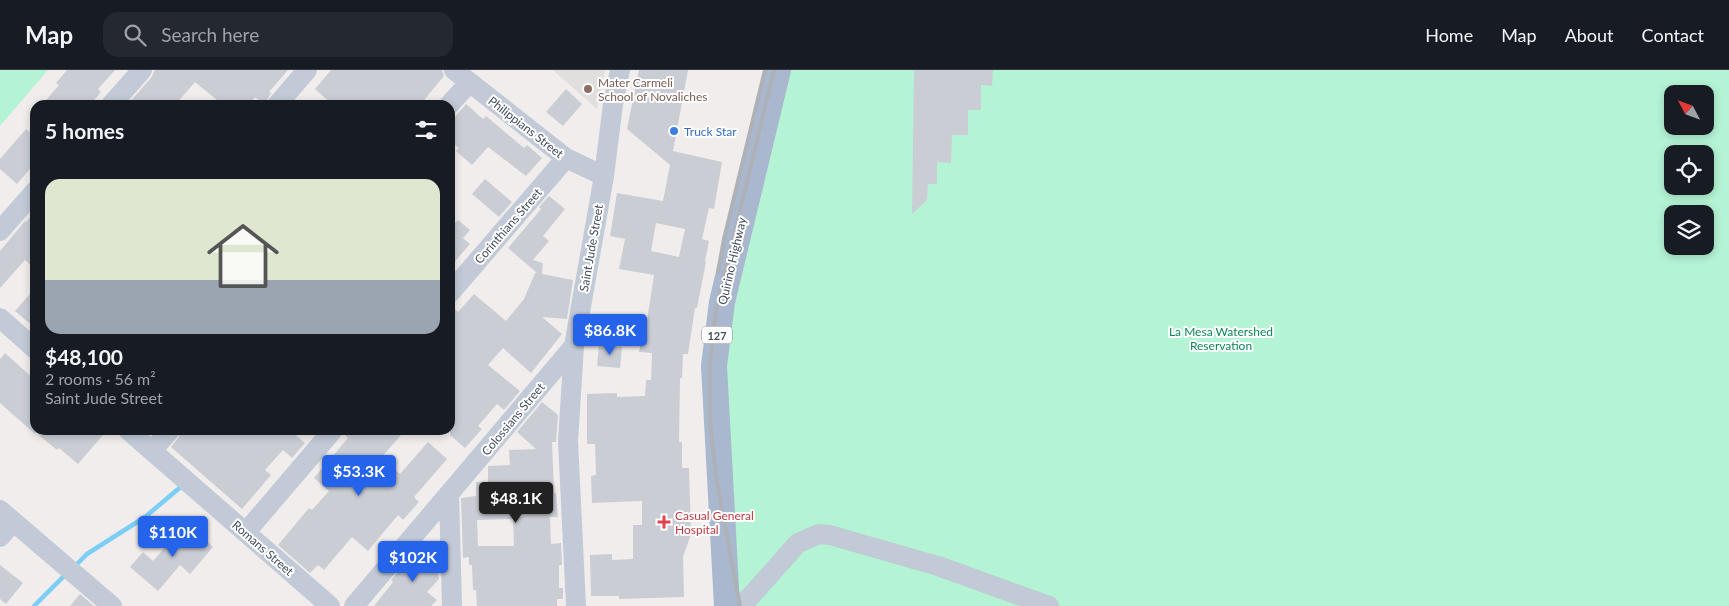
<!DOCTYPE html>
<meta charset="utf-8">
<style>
body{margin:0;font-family:Lato,sans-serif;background:#242831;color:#f1f3f6;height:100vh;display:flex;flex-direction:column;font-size:19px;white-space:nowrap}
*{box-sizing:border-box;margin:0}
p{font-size:16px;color:#9ea1a6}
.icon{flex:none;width:28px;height:28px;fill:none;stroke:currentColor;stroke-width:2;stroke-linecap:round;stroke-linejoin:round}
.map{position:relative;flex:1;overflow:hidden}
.side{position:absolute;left:30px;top:30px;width:425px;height:335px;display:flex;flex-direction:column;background:#171b24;border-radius:15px;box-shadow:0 2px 8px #0003}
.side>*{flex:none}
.needle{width:32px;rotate:311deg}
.tools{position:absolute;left:1664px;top:15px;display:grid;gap:10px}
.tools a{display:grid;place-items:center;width:50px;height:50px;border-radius:10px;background:#171b24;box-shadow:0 2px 8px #0003;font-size:25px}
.price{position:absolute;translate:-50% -42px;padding:0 11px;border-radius:5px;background:#2563eb;color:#fff;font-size:16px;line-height:32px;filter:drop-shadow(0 1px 2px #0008)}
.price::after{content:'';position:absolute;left:50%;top:30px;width:15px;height:11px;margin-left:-8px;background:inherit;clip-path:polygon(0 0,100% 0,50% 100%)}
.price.current{background:#222;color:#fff}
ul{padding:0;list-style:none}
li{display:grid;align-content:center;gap:10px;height:265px;padding:0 15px}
li span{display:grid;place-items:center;height:155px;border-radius:15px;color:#555}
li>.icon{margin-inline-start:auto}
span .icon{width:90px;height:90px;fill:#fffc;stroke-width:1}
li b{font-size:21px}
h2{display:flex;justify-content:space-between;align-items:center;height:60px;padding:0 15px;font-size:21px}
header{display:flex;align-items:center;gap:30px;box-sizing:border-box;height:70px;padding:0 25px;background:#171b24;border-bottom:1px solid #363941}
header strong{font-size:24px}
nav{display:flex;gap:28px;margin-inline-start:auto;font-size:18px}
.search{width:350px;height:45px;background:#242831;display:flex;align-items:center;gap:12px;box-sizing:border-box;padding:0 18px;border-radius:15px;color:#9ea1a6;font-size:19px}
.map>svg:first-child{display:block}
.education{fill:#e1dede}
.green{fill:#b4f4d4;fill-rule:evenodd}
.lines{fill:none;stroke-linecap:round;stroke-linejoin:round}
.stream{stroke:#7ccef6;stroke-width:4.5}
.building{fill:#cbcdd5;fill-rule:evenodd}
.minor{stroke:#c1cad6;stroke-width:20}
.major{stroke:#a9b8cf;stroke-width:26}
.rail{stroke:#aeb1b8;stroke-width:4}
.education-dot{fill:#8d6e63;stroke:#fff;stroke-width:2}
.shop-dot{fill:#3f7fe0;stroke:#fff;stroke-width:2}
.health-dot{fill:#e0444e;stroke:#fff;stroke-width:2}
.labels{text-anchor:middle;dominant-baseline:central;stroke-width:4;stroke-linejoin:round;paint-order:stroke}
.shield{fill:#fff;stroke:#7b828d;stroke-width:1}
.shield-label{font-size:11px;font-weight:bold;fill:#434d5c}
.education-label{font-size:12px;fill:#785e54;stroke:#fff;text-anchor:start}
.street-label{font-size:12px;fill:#434d5c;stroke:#fff}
.shop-label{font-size:12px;fill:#366cbe;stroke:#fff;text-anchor:start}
.park-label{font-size:12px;fill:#0c8557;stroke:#fff}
.health-label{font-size:12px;fill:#be3a42;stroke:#fff;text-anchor:start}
</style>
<header>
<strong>Map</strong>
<div class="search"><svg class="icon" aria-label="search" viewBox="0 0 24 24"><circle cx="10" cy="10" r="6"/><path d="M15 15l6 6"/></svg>Search here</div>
<nav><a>Home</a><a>Map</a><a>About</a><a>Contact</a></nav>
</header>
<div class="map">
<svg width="1729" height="536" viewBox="0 0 1729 536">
<rect width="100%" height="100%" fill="#f0edec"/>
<!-- education -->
<path class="education" d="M553,0H605L597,39Z"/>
<!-- green -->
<path class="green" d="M0,0H48L0,56Z
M778,0H1729V536H727L714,318ZM1672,24H1705V56H1672ZM1672,84H1705V116H1672ZM1672,144H1705V176H1672Z"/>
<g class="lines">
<!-- stream -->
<path class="stream" d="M74,497L87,484L145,447L183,415
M34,536L66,504"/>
</g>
<!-- building -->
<path class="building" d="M67,0H115L98,19L101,22L90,35H42L59,15L56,13Z
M155,0H288L269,22L271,23L268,28L265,35L255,27L248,35H223L195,12L175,35H127L151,8Z
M331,0H442L444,6L420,35H333L315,19Z
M639,0H688L673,81L722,92L714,139L709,138L702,169L709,171L705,191L706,192L697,238H695L688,284H683L682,308H680L679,372H682V398H689L691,464L683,487L684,527L619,529V526H591L590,485L612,484V490L633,489V455H642V431L592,433L591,406L596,405L595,374H587V324L617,323V327L645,326L646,310H651L652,283L639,282L644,257H646L654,205L619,199L625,169L610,166L617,123L663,131L670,95L627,59ZM656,153L685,159L679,187L651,181Z
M914,0H993L992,16L981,15V40H968V65H952L951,93L937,92V114H928L927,130L912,144Z
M566,19L582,34L563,56L546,42Z
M466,34L483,49L486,46L524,78L527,75L542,88L526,106L488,77L472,95L456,81L459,78L450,70V53Z
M26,59L35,66V93L17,114L0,99V89Z
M485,109L512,132L499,147L472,124Z
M549,126L565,139L543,166L549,171L533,190L543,193L542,204L573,210L567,249L542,247L562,264L531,303L503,278L488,295L520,321L504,340L497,334L478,356L482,359L465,378L450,365V235L458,242L474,224L506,251L524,229L535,203H537L508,178L541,139L539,137Z
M35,142V199L25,190L0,218V181L25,151L26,152Z
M458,150L470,160L463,168L470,174L450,197V158Z
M35,218V258L15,241Z
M599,275L622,277L620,298L597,296Z
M5,283L35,310V360H97L103,365L78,394L59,378L57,380L35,362V364L0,333V289Z
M542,332L558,345L556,372H552L554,423H556L558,447H550L551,474L561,473L562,495H559V518H563V529H557V536H477L476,520H473L472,495H469V487L463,488L461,428L476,426V412H488V396L510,395L509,380L536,379L517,362ZM513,449L514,476H478L477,450Z
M182,360H290L305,373L292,388L283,380L265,400L271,405L242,439L171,377L179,367Z
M345,360H395L401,365L381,388L400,404L428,372L447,389L414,427L419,432L403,450L398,445L368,481L352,467L324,500L318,495L310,503L278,475L309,438L312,440L329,421L314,408L348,368L344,364Z
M186,453L213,477L190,504L180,495L158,521L130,497L143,482L153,491Z
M420,477L435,489L439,509L427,522L437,530L431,536H374L393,512L391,510Z
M0,495L23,513L6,534L0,529Z
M80,524L94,536H70Z"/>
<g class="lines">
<!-- minor -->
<path class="minor" d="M454,0L566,88L604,106
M111,35L142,0
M277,35L307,0
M449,35L469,13
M0,161L35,121
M450,223L566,88
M0,248L35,279
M128,360L330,536
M152,381L170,360
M449,424L452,536
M0,440L112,536
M246,462L333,360
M0,467L13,452
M354,536L574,276
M576,536L568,371L574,276L604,106L613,34L620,0
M742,536L798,473L819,464L830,465L938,496L1049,536"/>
<!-- major -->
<path class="major" d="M727,536L714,296L722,232L778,0"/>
<!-- rail -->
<path class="rail" d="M718,202L724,169L765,0
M740,536L716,406L710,352V294L716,240L774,0"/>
</g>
<!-- markers -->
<circle class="education-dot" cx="588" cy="19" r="5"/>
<circle class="shop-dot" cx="674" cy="61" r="5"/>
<path class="health-dot" d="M661.5 444.5h5v5h5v5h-5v5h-5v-5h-5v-5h5z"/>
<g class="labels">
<!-- shield labels -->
<rect class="shield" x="702" y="256.5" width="30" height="17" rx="4"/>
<g class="shield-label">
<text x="717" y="265">127</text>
</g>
<!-- education labels -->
<g class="education-label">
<text x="598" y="12">Mater Carmeli<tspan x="598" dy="14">School of Novaliches</tspan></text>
</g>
<!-- street labels -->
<g class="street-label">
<text transform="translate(526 57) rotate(38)">Philippians Street</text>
<text transform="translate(508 156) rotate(-49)">Corinthians Street</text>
<text transform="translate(591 178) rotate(-80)">Saint Jude Street</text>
<text transform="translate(732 191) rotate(-77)">Quirino Highway</text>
<text transform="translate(513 349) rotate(-50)">Colossians Street</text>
<text transform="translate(263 478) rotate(41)">Romans Street</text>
</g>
<!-- shop labels -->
<g class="shop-label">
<text x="684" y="61">Truck Star</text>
</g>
<!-- park labels -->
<g class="park-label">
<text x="1221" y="261">La Mesa Watershed<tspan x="1221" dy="14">Reservation</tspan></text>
</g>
<!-- health labels -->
<g class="health-label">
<text x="675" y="445">Casual General<tspan x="675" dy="14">Hospital</tspan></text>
</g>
</g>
</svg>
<div class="tools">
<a><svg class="needle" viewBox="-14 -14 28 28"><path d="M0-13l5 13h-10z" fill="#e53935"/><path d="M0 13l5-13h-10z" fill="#9ea1a6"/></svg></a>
<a><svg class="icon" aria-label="locate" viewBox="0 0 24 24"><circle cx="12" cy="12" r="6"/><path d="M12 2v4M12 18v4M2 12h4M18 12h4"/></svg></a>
<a><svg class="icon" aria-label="layers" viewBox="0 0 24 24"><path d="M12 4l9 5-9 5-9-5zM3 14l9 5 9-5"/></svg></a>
</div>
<b class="price" style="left:610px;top:286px">$86.8K</b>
<b class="price" style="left:359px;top:427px">$53.3K</b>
<b class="price current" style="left:516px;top:454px">$48.1K</b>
<b class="price" style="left:173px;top:488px">$110K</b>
<b class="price" style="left:413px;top:513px">$102K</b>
<section class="side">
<h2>5 homes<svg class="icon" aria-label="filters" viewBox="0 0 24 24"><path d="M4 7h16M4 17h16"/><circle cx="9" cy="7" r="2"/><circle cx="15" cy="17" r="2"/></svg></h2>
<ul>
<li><span style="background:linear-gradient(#dfe7d0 65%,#9aa5b1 0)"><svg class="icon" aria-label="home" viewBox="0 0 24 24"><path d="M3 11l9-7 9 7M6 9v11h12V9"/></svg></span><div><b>$48,100</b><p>2 rooms · 56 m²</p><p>Saint Jude Street</p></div></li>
</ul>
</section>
</div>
